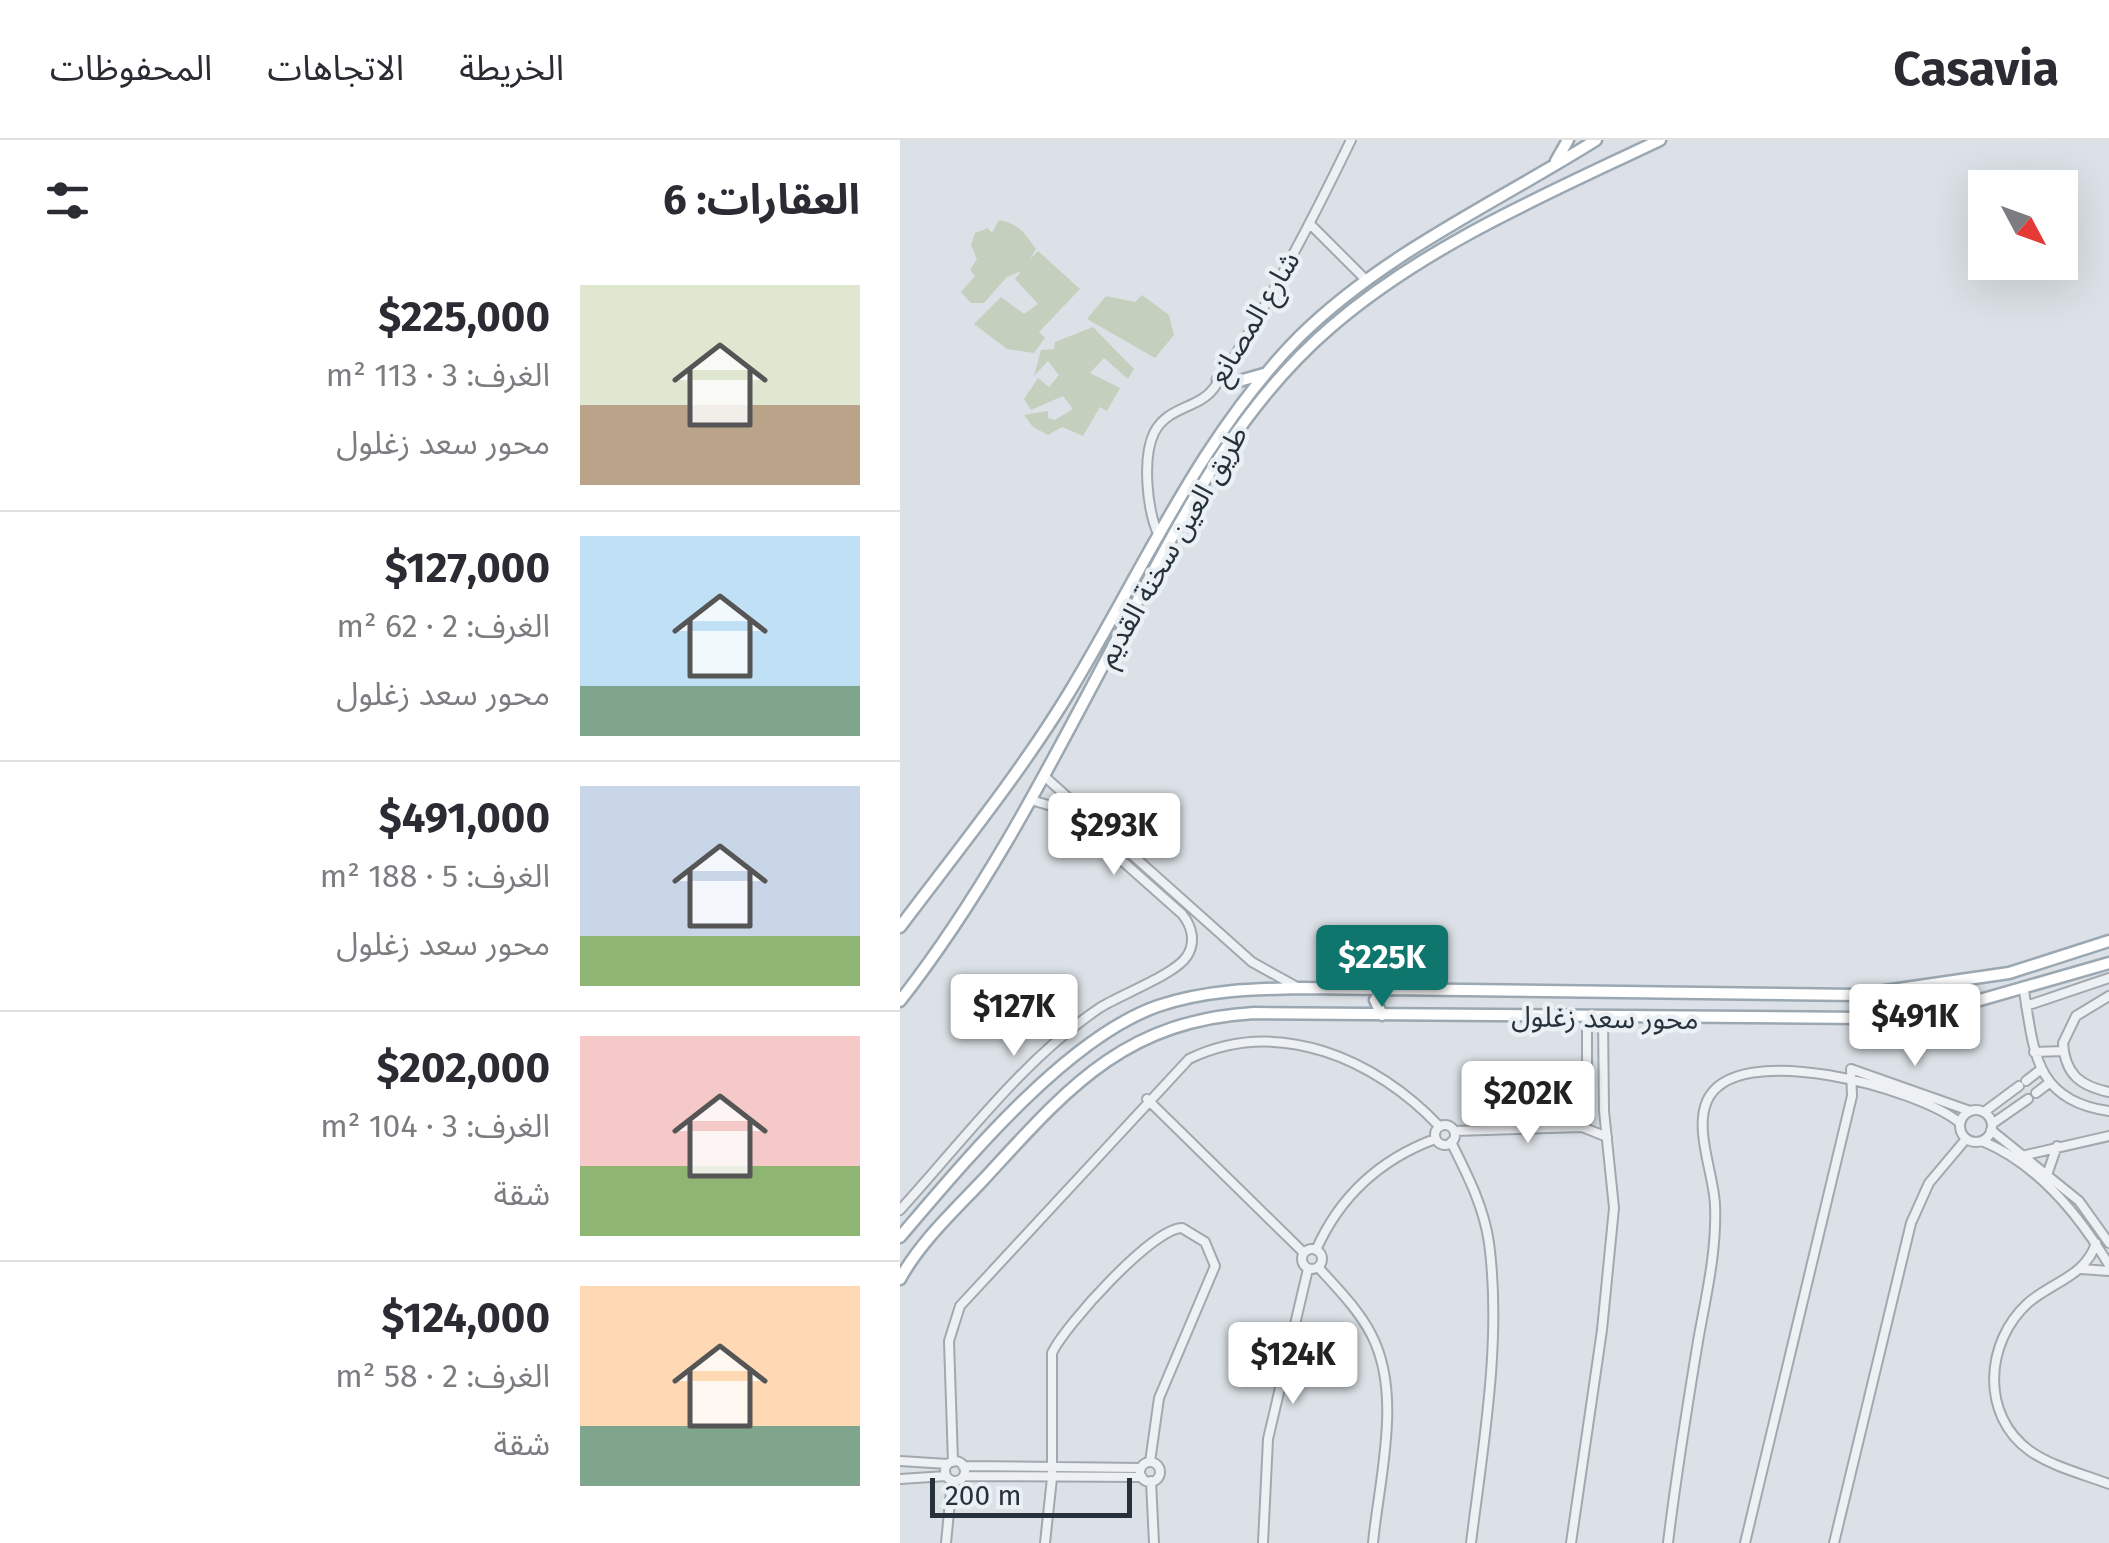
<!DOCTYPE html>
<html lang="ar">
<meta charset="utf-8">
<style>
body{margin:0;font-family:"Fira Sans","Noto Sans Arabic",sans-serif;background:#f2f2f3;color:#2b2b33;direction:rtl;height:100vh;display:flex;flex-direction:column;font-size:38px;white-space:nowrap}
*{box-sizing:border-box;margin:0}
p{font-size:32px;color:#7c7c81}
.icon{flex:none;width:55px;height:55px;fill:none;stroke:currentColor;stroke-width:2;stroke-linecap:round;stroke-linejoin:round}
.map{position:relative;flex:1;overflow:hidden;direction:ltr}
.sheet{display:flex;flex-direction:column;background:#fff;width:900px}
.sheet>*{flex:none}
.needle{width:65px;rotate:131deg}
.controls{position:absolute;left:1068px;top:30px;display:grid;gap:20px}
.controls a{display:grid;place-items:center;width:110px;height:110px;border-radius:0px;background:#fff;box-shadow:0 10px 40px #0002;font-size:50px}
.scale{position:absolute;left:30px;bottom:25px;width:202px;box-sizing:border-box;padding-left:10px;border:5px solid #26313b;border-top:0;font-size:28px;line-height:35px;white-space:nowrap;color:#26313b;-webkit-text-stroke:8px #eaf0f4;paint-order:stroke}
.price{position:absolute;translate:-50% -85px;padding:0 22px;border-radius:10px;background:#fff;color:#222;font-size:32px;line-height:65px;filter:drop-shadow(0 2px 5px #0008)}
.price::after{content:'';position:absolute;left:50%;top:60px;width:30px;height:22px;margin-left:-15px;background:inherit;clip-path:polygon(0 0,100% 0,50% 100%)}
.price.active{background:#0f766e;color:#fff}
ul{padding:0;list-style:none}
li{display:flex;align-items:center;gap:30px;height:250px;padding:0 40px}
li+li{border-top:2px solid #e1e1e2}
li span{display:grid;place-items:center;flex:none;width:280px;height:200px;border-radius:0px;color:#555}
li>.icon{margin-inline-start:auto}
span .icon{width:120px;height:120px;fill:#fffc;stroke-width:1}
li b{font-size:42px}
h2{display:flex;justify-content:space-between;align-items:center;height:120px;padding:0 40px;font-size:42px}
header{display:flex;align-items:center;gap:60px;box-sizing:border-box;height:140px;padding:0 50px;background:#fff;border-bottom:2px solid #e1e1e2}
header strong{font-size:48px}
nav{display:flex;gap:55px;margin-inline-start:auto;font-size:35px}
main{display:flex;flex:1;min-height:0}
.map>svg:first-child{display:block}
.green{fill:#c4d0bd}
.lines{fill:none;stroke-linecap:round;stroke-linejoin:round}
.minor-casing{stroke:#a1a9af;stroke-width:12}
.major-casing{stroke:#9ba7b1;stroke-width:15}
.minor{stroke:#eef1f4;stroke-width:8}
.major{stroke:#fff;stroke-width:10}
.labels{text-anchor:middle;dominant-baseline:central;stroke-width:9;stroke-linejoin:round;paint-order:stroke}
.street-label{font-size:28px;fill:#26313b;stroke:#eaf0f4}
</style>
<header>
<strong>Casavia</strong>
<nav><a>الخريطة</a><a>الاتجاهات</a><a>المحفوظات</a></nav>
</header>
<main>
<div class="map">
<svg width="1209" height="1403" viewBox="0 0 1209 1403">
<rect width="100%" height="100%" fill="#dbe1e6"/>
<!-- green -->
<path class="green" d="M99,80C120,83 127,97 136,109L130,119L138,111L180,149L139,192L145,198L134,213L107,209L74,184L101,157L124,174L138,164L115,139L121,131L107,137L84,163H71L61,152L75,136L70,130L77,119L71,105L75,93L88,88L92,93Z
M242,155L269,175L274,195L255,218L187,179L206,156L235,162Z
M193,187L234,229L228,239L204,218L190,233L220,248L207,271L200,267L183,296L162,287L148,295L133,287L124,275L148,271V278L155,280L173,269L163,256L131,270L124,259L138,238L149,247L159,235L148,221L134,236L141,210L154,209L155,202Z"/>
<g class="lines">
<defs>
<path id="minor" d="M411,85L466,140
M259,396C247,371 242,318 254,293C267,266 299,269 314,248C365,172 411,83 451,0
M144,636L352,822L397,847
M1124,851C1134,912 1135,961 1209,971
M1209,856L1176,876L1163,903C1165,934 1180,946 1209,952
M1126,866L1209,838
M1134,912L1164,911
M1126,941L1140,930
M1136,953L1149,943
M247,959L404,1113
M1060 986a16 16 0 1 1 32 0a16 16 0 1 1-32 0Z
M1084,972L1119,946
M1092,984L1128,959
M535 995a10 10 0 1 1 20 0a10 10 0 1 1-20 0Z
M674,987L687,972V878
M1091,990L1179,1061L1209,1103
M554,991L682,987L707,997
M1082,1001C1138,1024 1179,1075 1209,1125
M551,1002C567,1034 584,1067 589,1103C602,1200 583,1306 571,1403
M1126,1015L1209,996
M1148,1032L1157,1006
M0,1070C63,1001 123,919 201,867C222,854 276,834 287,816C296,802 292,786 282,774L165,670L131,660
M1196,1103C1186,1136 1152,1142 1128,1163C1085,1202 1080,1275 1130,1311C1153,1327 1183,1334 1209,1344
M402 1119a10 10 0 1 1 20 0a10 10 0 1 1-20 0Z
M416,1110C440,1056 481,1019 535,999
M418,1127C437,1148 458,1169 471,1194C503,1254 479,1339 473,1403
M1181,1129L1209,1131
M0,1321L48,1324
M45 1331a10 10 0 1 1 20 0a10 10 0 1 1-20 0Z
M53,1322L49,1201L60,1166L289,919C378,876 476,919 539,986
M240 1332a10 10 0 1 1 20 0a10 10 0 1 1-20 0Z
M63,1326L241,1328
M64,1336L242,1337
M0,1339L46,1336
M251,1341L254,1403
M46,1403L52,1341
M145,1403L152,1338V1213C165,1185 253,1088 282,1088L305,1102L315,1126L259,1258L250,1322
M363,1403L368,1299L408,1129
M671,1403L702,1190L714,1068L704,971L703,878
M768,1403C776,1335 787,1268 798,1201C806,1156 817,1111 815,1065C814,1035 794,990 807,961C835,897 1020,949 1060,983
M845,1403L952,956L951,929L1070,971
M934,1403L1011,1083L1029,1043L1066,999"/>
<path id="major" d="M656,21L668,0
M318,240L332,243L364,234
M0,787C58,710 119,635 169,553C242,433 299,298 399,197C484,113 596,63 696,0
M0,861C94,741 160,605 232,471C288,367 340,265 431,187C526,105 647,54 760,0
M482,875L475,860L482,850
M0,1097C64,1022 166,898 258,866C305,850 353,849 401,848L957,855L1109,833L1209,801
M0,1139C21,1101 54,1071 84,1039C167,949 223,881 354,873L964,878L1066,864L1209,823"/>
</defs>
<!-- minor casing -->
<use href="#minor" class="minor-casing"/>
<!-- major casing -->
<use href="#major" class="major-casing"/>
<!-- minor -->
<use href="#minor" class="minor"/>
<!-- major -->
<use href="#major" class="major"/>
</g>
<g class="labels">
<!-- street labels -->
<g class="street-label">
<text transform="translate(354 178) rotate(-59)">شارع المصانع</text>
<text transform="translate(272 406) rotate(-60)">طريق العين سخنة القديم</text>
<text transform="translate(705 878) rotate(1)">محور سعد زغلول</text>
</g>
</g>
</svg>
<div class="controls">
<a><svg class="needle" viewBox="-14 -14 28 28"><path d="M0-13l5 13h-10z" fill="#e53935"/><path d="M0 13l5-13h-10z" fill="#7c7c81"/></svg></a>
</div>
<div class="scale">200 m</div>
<b class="price" style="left:214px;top:738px">$293K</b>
<b class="price active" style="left:482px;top:870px">$225K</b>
<b class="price" style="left:114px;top:919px">$127K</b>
<b class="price" style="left:1015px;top:929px">$491K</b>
<b class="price" style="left:628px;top:1006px">$202K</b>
<b class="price" style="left:393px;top:1267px">$124K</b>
</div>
<section class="sheet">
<h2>العقارات: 6<svg class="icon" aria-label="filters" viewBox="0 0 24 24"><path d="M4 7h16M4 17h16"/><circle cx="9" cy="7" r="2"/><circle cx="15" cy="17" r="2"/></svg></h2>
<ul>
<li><span style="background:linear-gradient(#dfe7d0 60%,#b9a48a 0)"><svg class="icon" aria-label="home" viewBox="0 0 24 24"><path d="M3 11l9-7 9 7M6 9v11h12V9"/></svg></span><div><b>$225,000</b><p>الغرف: 3 · 113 m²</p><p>محور سعد زغلول</p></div></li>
<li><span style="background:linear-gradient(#bfe0f5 75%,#7fa58c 0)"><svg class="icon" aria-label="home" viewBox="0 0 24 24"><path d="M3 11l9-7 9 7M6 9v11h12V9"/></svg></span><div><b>$127,000</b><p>الغرف: 2 · 62 m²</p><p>محور سعد زغلول</p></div></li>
<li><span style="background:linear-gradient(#c9d6e8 75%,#8fb573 0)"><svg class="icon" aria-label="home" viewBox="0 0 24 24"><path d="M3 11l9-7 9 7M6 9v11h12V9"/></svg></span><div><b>$491,000</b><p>الغرف: 5 · 188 m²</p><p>محور سعد زغلول</p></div></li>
<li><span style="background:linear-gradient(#f6c9c9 65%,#8fb573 0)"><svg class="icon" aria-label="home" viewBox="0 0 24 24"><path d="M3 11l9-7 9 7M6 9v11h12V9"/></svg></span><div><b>$202,000</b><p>الغرف: 3 · 104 m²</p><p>شقة</p></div></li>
<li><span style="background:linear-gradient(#ffd9b3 70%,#7fa58c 0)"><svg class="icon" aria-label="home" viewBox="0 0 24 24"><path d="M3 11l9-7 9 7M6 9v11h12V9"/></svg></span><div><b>$124,000</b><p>الغرف: 2 · 58 m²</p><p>شقة</p></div></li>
</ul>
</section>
</main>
